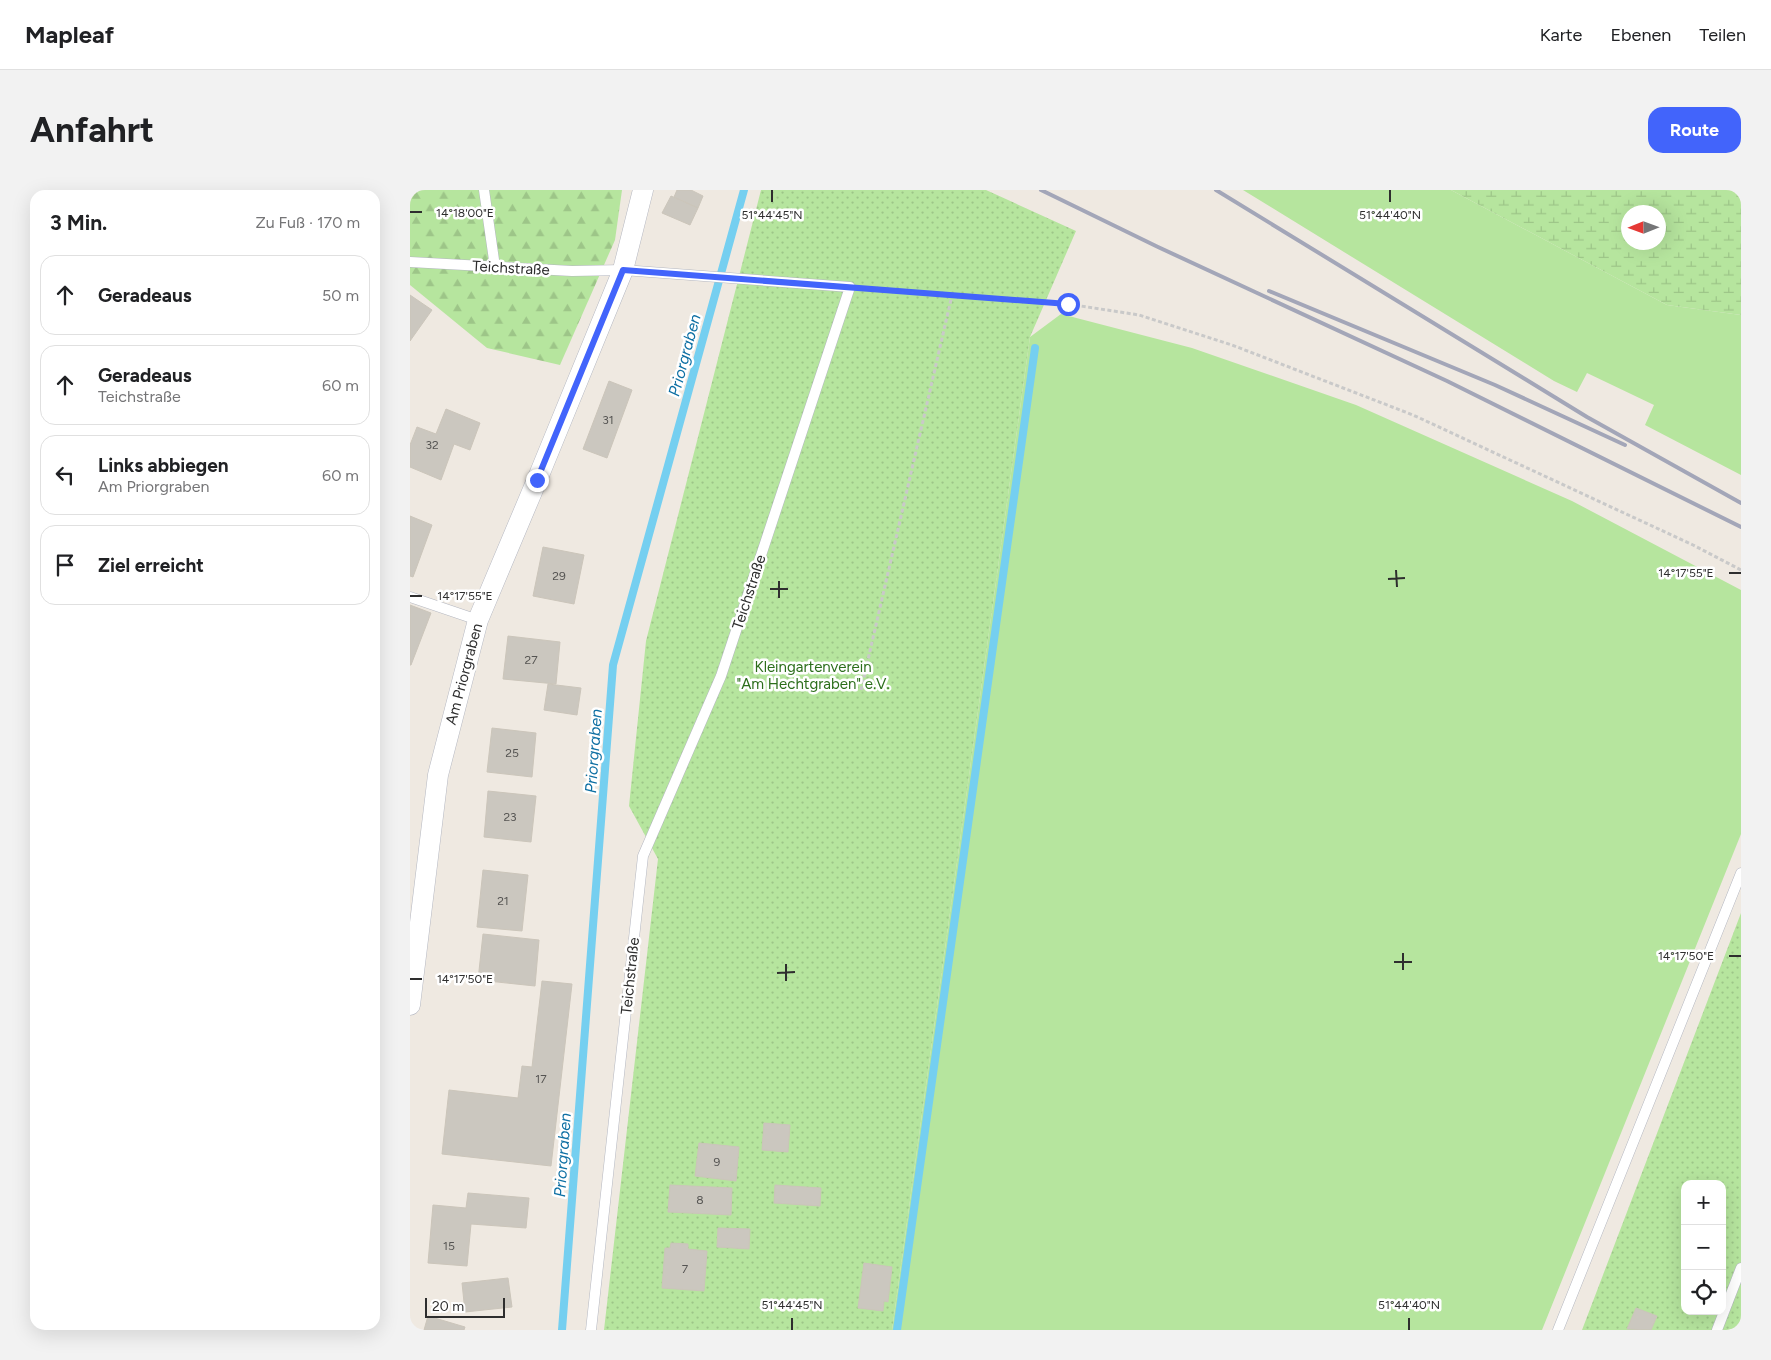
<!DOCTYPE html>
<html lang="de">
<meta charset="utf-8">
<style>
body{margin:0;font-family:Figtree,sans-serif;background:#f2f2f2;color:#202124}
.controls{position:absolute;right:15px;bottom:15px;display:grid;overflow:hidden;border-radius:10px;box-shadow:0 5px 20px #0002}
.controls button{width:45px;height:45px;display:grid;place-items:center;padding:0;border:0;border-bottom:1px solid #e0e0e0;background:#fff;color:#202124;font:25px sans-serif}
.compass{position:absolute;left:1211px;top:15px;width:45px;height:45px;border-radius:50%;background:#fff;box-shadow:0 5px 20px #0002;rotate:269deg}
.scale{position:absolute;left:15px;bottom:12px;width:80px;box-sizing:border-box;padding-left:5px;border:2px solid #2e2e2e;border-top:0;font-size:14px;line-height:18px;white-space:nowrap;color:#2e2e2e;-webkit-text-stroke:4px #fff;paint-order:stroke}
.stop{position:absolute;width:15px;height:15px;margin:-11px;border:4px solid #4264fb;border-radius:50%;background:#fff}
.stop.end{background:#4264fb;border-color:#fff;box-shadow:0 1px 5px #0008}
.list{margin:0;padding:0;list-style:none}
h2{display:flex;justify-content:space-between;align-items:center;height:65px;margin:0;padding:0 20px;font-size:21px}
h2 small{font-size:16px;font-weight:400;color:#757577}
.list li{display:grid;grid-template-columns:32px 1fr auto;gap:15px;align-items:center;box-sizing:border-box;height:80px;margin:0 10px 10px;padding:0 10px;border:1px solid #e0e0e0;border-radius:15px}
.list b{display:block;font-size:19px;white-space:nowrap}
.list p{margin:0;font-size:16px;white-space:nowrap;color:#757577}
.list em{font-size:16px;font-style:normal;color:#757577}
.icon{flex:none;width:28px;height:28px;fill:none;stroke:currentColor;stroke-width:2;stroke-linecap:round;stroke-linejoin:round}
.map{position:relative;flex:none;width:1331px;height:1140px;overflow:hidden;border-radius:15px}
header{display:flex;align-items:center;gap:30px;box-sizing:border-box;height:70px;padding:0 25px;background:#fff;border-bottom:1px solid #e0e0e0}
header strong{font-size:24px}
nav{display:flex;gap:28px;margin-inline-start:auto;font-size:18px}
.intro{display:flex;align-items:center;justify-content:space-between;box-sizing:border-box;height:120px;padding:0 30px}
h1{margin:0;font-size:35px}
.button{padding:12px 22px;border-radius:15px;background:#4264fb;color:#fff;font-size:18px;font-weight:700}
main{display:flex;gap:30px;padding:0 30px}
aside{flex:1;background:#fff;border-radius:15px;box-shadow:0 5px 20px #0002}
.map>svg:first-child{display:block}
.grass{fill:#b6e59e}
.forest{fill:url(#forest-firs)}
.wetland{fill:url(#wetland-marsh);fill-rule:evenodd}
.garden{fill:url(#garden-dots);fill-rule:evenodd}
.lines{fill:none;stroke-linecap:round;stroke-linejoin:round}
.stream{stroke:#75cff0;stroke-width:8}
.building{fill:#cbc7bf;stroke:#cbc5ba}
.lane-casing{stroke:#b4b7c1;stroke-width:11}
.street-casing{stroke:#b4b7c1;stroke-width:21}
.path{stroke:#c9c9c9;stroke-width:3;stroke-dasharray:4 2.5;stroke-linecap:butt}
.lane{stroke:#fff;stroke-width:10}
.street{stroke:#fff;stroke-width:20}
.rail{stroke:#a3a6b8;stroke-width:4}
.route{stroke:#4264fb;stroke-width:6}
.ticks{fill:none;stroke:#2e2e2e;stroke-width:2}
.labels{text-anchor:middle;stroke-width:5;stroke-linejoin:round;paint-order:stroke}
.number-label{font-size:12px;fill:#555452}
.street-label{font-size:15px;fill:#2e2e2e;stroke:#fff}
.park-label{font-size:15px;fill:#2c6e1b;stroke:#fff}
.water-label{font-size:16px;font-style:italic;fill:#0d6fa3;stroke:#fff}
.ticks-label{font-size:12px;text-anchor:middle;fill:#2e2e2e;stroke:#fff;stroke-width:5;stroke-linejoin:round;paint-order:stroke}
</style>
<header>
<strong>Mapleaf</strong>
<nav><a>Karte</a><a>Ebenen</a><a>Teilen</a></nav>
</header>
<div class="intro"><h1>Anfahrt</h1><a class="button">Route</a></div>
<main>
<aside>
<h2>3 Min.<small>Zu Fuß · 170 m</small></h2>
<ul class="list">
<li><svg class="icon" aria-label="ahead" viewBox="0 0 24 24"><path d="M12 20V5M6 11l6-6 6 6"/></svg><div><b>Geradeaus</b></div><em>50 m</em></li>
<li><svg class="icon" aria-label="ahead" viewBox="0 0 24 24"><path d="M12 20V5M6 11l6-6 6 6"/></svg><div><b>Geradeaus</b><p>Teichstraße</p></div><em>60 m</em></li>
<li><svg class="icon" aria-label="left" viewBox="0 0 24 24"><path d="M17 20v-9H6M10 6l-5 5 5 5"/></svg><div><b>Links abbiegen</b><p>Am Priorgraben</p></div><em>60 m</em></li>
<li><svg class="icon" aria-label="arrive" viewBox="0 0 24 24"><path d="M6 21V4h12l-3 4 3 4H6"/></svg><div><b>Ziel erreicht</b></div></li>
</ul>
</aside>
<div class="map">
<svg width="1331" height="1140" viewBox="0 0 1331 1140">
<defs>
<pattern id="forest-firs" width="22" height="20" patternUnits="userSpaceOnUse" patternTransform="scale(1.25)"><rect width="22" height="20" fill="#b6e59e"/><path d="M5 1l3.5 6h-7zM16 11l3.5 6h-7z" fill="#9dc588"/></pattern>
<pattern id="wetland-marsh" width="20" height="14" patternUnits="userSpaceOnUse" patternTransform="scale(1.25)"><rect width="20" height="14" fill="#b6e59e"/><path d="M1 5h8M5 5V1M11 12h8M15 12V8" fill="none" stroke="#9dc588"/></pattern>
<pattern id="garden-dots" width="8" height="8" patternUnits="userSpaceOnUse" patternTransform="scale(1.25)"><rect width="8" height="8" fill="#b6e59e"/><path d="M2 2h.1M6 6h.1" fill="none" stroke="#9dc588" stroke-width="1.8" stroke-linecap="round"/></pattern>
</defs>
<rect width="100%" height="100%" fill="#efe9e1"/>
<path class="grass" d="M833,0H1041L1257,115L1331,125V285L1235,235L1244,215L1177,183L1167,202L1144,191Z
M651,124L782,158L946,215L1162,311L1331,400V644L1132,1140H482L620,147Z"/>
<path class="forest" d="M0,0H212L205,50L150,175L77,158L0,95Z"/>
<path class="wetland" d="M1041,0H1331V125L1257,115ZM1218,22H1248V52H1218Z"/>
<path class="garden" d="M351,0H576L666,41L620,147L482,1140H194L248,669L219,616L236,451Z
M1331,723V1140H1172ZM1275,994H1312V1121H1275Z"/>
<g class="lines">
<path class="stream" d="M152,1140L203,475L334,0
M487,1140L625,158"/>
</g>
<path class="building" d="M267,0H281L293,6L288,18L264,7Z
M261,6L288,18L280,35L252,23Z
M0,105L22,120L0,151Z
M199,191L222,200L197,268L173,259Z
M36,219L70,233L60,260L44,254L31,290L0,277V255L7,237L26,244Z
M0,326L22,335L3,387L0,386Z
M133,357L174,365L164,414L123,406Z
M0,415L21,423L1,475H0Z
M98,446L150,452L146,494L93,489Z
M138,494L171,498L167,525L134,520Z
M82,538L126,543L122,587L77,582Z
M78,601L126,606L121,652L74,647Z
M73,680L118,685L112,741L67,737Z
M73,744L129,750L125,796L68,790Z
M132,791L162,794L141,976L32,964L39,900L108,908L112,876L122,877Z
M354,933L380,935L378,962L352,960Z
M289,953L329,957L326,991L285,986Z
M260,995L322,998L321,1025L258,1022Z
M365,995L411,998L410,1016L364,1013Z
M58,1003L119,1008L116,1038L61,1034L57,1076L18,1073L23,1015L56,1018Z
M308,1038L340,1039L339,1059L307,1057Z
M261,1053L278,1054V1059L297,1061L294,1101L252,1098L255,1058H260Z
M454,1073L482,1077L478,1112L474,1111L473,1121L448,1118Z
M98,1088L102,1117L55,1122L52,1093Z
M1226,1118L1247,1126L1241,1140L1217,1139Z
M18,1126L55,1137L54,1140H14Z"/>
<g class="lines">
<defs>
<path id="lane" d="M74,0L85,77
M0,72L162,81L213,80L440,97L311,486L233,666L181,1140
M0,407L68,430
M1148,1140L1331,683
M1307,1140L1331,1078"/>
<path id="street" d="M0,815L28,585L68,430L127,290L213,80L233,0"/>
</defs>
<use href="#lane" class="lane-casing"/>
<use href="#street" class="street-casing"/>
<path class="path" d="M458,98L658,114L729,125L822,155L1003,225L1283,355L1331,380
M451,500L542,105"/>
<use href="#lane" class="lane"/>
<use href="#street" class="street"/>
<path class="rail" d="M631,0L748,57L1037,191L1331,337
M806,0L1177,227L1331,313
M859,101L1085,195L1215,255"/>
</g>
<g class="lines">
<path class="route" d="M127,290L213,80L658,114"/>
</g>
<path class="ticks" d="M362,0V12M980,0V12M0,22H12M986,380L987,397M1319,383H1331M978,389L995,388M369,391V408M360,399H378M0,406H12M993,763V780M1319,766H1331M984,772H1002M376,774V791M367,783L385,782M0,789H12M382,1128V1140M999,1128V1140"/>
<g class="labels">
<g class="number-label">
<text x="198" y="234">31</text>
<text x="22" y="259">32</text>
<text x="149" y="390">29</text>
<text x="121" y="474">27</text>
<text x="102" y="567">25</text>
<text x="100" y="631">23</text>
<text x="93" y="715">21</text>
<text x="131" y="893">17</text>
<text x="307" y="976">9</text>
<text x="290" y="1014">8</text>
<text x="39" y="1060">15</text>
<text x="275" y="1083">7</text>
</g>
<g class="street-label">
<text transform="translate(101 78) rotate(3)" y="5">Teichstraße</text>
<text transform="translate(339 402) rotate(-72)" y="5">Teichstraße</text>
<text transform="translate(54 484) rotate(-75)" y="5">Am Priorgraben</text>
<text transform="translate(220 786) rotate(-84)" y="5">Teichstraße</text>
</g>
<g class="park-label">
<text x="403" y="482">Kleingartenverein<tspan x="403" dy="17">"Am Hechtgraben" e.V.</tspan></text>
</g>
<g class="water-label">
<text transform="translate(274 165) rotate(-75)" y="6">Priorgraben</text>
<text transform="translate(183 561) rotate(-86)" y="6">Priorgraben</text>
<text transform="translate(152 965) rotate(-86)" y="6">Priorgraben</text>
</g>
</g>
<g class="ticks-label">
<text x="55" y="27">14°18'00"E</text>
<text x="362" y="29">51°44'45"N</text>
<text x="980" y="29">51°44'40"N</text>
<text x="1276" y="387">14°17'55"E</text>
<text x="55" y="410">14°17'55"E</text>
<text x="1276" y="770">14°17'50"E</text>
<text x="55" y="793">14°17'50"E</text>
<text x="382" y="1119">51°44'45"N</text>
<text x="999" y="1119">51°44'40"N</text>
</g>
</svg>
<div class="controls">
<button>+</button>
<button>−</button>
<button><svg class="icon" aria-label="locate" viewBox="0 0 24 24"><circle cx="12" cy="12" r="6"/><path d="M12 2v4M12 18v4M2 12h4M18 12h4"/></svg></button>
</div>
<svg class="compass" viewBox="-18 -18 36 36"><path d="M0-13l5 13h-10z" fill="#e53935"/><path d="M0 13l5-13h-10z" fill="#757577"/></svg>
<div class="scale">20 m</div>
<div class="stop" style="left:658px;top:114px"></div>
<div class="stop end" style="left:127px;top:290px"></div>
</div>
</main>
